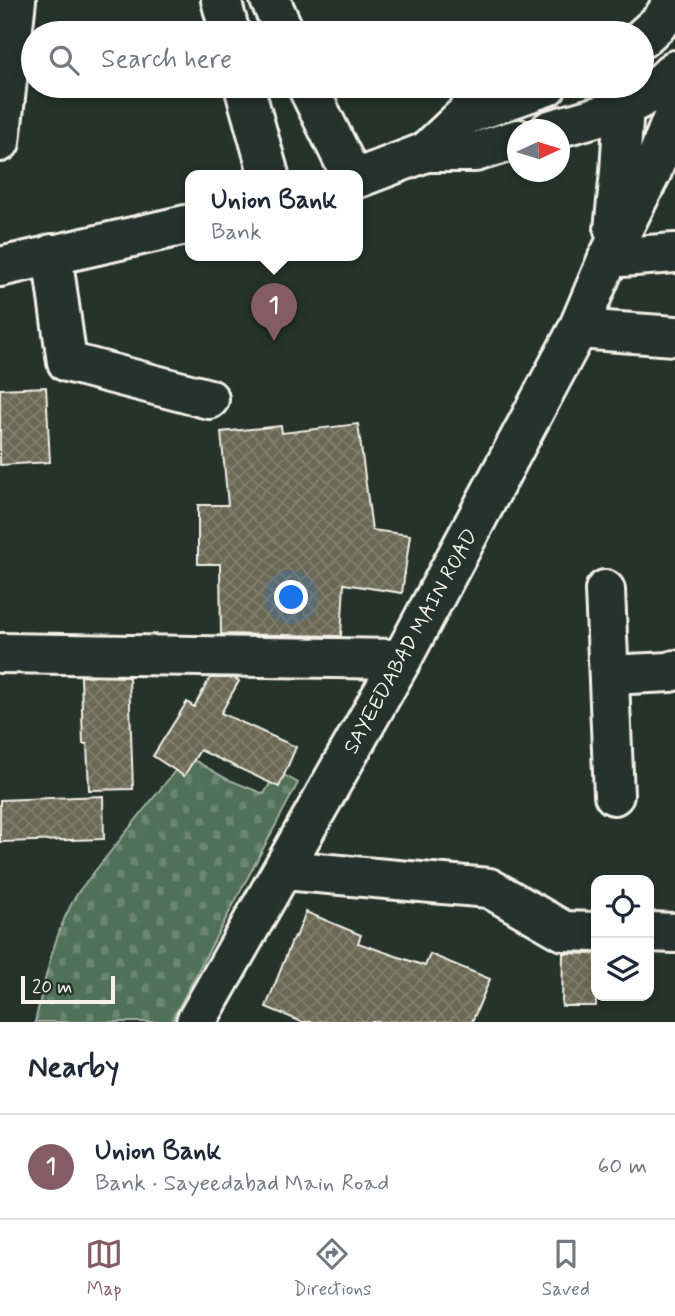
<!DOCTYPE html>
<meta charset="utf-8">
<style>
body{margin:0;font-family:Mynerve,sans-serif;background:#f2f2f3;color:#1f2937}
.controls{position:absolute;right:21px;bottom:21px;display:grid;overflow:hidden;border-radius:14px;box-shadow:0 4px 10px #0003}
.controls button{width:63px;height:63px;display:grid;place-items:center;padding:0;border:0;border-bottom:2px solid #e0e1e3;background:#fff;color:#1f2937;font:35px sans-serif}
.compass{position:absolute;left:507px;top:119px;width:63px;height:63px;border-radius:50%;background:#fff;box-shadow:0 4px 10px #0003;rotate:86deg}
.scale{position:absolute;left:21px;bottom:18px;width:94px;box-sizing:border-box;padding-left:7px;border:4px solid #f4f1e8;border-top:0;font-size:19px;line-height:24px;white-space:nowrap;color:#f4f1e8;-webkit-text-stroke:5px #26332d;paint-order:stroke}
.you{position:absolute;left:292px;top:598px;width:24px;height:24px;margin:-18px;border:5px solid #fff;border-radius:50%;background:#1a73e8;box-shadow:0 0 0 10px #1a73e833}
.badge{display:grid;place-items:center;width:46px;height:46px;border-radius:50%;background:#845c67;color:#fff;font-size:23px;font-weight:700}
.pin{position:absolute;translate:-50% -58px;filter:drop-shadow(0 2px 4px #0008)}
.pin::after{content:'';position:absolute;top:37px;width:24px;height:21px;background:inherit;clip-path:polygon(0 0,100% 0,50% 100%)}
.popup{position:absolute;left:185px;top:170px;width:178px;height:91px;box-sizing:border-box;display:grid;place-content:center;border-radius:14px;background:#fff;filter:drop-shadow(0 2px 5px #0005);font-size:23px;white-space:nowrap;color:#747a83}
.popup b{font-size:26px;color:#1f2937}
.popup::after{content:'';position:absolute;left:50%;top:100%;margin-left:-14px;border:14px solid transparent;border-top-color:#fff}
.list{margin:0;padding:0;list-style:none}
h2{display:flex;justify-content:space-between;align-items:center;height:91px;margin:0;padding:0 28px;font-size:30px}
h2 small{font-size:23px;font-weight:400;color:#747a83}
.list li{display:grid;grid-template-columns:46px 1fr auto;gap:21px;align-items:center;box-sizing:border-box;height:105px;padding:0 28px;border-top:2px solid #e0e1e3}
.list b{display:block;font-size:26px;white-space:nowrap}
.list p{margin:0;font-size:23px;white-space:nowrap;color:#747a83}
.list em{font-size:23px;font-style:normal;color:#747a83}
.icon{flex:none;width:38px;height:38px;fill:none;stroke:currentColor;stroke-width:2;stroke-linecap:round;stroke-linejoin:round}
.map{position:relative;flex:none;width:675px;height:1022px;overflow:hidden}
.search{position:absolute;background:#fff;box-shadow:0 4px 10px #0003;left:21px;right:21px;top:21px;height:77px;display:flex;align-items:center;gap:18px;box-sizing:border-box;padding:0 24px;border-radius:38px;color:#747a83;font-size:26px}
.sheet{height:196px;background:#fff}
nav{display:flex;justify-content:space-around;align-items:center;box-sizing:border-box;height:98px;border-top:2px solid #e0e1e3;background:#fff;font-size:19px;color:#747a83}
nav a{display:grid;justify-items:center;gap:4px}
nav .on{color:#845c67}
.map>svg:first-child{display:block}
.cemetery{fill:url(#cemetery-stones);stroke:#a2b0a0;stroke-width:2}
.building{fill:url(#building-cross-hatch);stroke:#f4f1e8;stroke-width:2}
.lines{fill:none;stroke-linecap:round;stroke-linejoin:round}
.minor-casing{stroke:#f4f1e8;stroke-width:44}
.major-casing{stroke:#f4f1e8;stroke-width:44}
.minor{stroke:#26332d;stroke-width:38}
.major{stroke:#26332d;stroke-width:38}
.labels{text-anchor:middle;stroke-width:5;stroke-linejoin:round;paint-order:stroke}
.street-label{font-size:21px;fill:#f4f1e8;stroke:#26332d}
</style>
<div class="map">
<svg width="675" height="1022" viewBox="0 0 675 1022">
<defs>
<pattern id="cemetery-stones" width="16" height="16" patternUnits="userSpaceOnUse" patternTransform="scale(1.75)"><rect width="16" height="16" fill="#517059"/><path d="M2 7V4a2 2 0 0 1 4 0v3zM10 15v-3a2 2 0 0 1 4 0v3z" fill="#6b8571"/></pattern>
<pattern id="building-cross-hatch" width="8" height="8" patternUnits="userSpaceOnUse" patternTransform="scale(1.75)"><rect width="8" height="8" fill="#6b6955"/><path d="M0 0l8 8M0 8l8-8" fill="none" stroke="#817f6d"/></pattern>
</defs>
<rect width="100%" height="100%" fill="#26332d"/>
<filter id="ink" filterUnits="userSpaceOnUse"><feTurbulence type="fractalNoise" baseFrequency=".0143" numOctaves="2"/><feDisplacementMap in="SourceGraphic" scale="14" xChannelSelector="R" yChannelSelector="G"/><feConvolveMatrix kernelMatrix="1 2 1 2 8 2 1 2 1" color-interpolation-filters="sRGB"/></filter>
<g filter="url(#ink)">
<path class="cemetery" d="M187,756L227,779L264,794L277,771L298,783L171,1022H35C46,977 54,930 79,891Z"/>
<path class="building" d="M46,387L50,462L0,465V389Z
M358,424L372,530L410,535L402,593L344,584L341,636L221,634L220,564H198V505H228L221,432L281,426L282,433Z
M81,676L129,677L133,789L89,790L87,744H83Z
M210,678H234L239,681L221,713L296,747L279,787L200,750L184,776L153,756L187,702L194,707Z
M103,796L104,839L0,842V800Z
M306,912L361,935L358,943L425,966L430,954L490,979L472,1022H302L266,1007L294,936L296,937Z
M563,953L596,954V1006H562Z"/>
<g class="lines">
<defs>
<path id="minor" d="M221,0L230,33
M270,0L285,33
M244,86L269,175
M307,86L351,175
M0,142L16,0
M52,254L67,362L209,399
M608,258L675,253
M578,329L675,336
M605,590L614,795
M0,653L402,659
M609,675L670,672L675,670
M284,870L489,888L564,931L596,932
M649,932L675,933"/>
<path id="major" d="M642,38L662,20L674,0
M550,130C580,121 613,114 640,99C654,91 664,81 675,70
M426,152L465,115L547,86
M358,178L426,152H475L518,139
M614,230L620,172L625,86
M0,267L190,224
M196,1022L402,659L578,329L608,258L652,171L675,112"/>
</defs>
<use href="#minor" class="minor-casing"/>
<use href="#major" class="major-casing"/>
<use href="#minor" class="minor"/>
<use href="#major" class="major"/>
</g>
</g>
<g class="labels">
<g class="street-label">
<text transform="translate(410 641) rotate(-61)" y="7">SAYEEDABAD MAIN ROAD</text>
</g>
</g>
</svg>
<div class="controls">
<button><svg class="icon" aria-label="locate" viewBox="0 0 24 24"><circle cx="12" cy="12" r="6"/><path d="M12 2v4M12 18v4M2 12h4M18 12h4"/></svg></button>
<button><svg class="icon" aria-label="layers" viewBox="0 0 24 24"><path d="M12 4l9 5-9 5-9-5zM3 14l9 5 9-5"/></svg></button>
</div>
<svg class="compass" viewBox="-18 -18 36 36"><path d="M0-13l5 13h-10z" fill="#e53935"/><path d="M0 13l5-13h-10z" fill="#747a83"/></svg>
<div class="scale">20 m</div>
<div class="you"></div>
<div class="pin badge" style="left:274px;top:341px">1</div>
<div class="popup"><b>Union Bank</b>Bank</div>
<div class="search"><svg class="icon" aria-label="search" viewBox="0 0 24 24"><circle cx="10" cy="10" r="6"/><path d="M15 15l6 6"/></svg>Search here</div>
</div>
<section class="sheet">
<h2>Nearby<small></small></h2>
<ul class="list">
<li><span class="badge">1</span><div><b>Union Bank</b><p>Bank · Sayeedabad Main Road</p></div><em>60 m</em></li>
</ul>
</section>
<nav>
<a class="on"><svg class="icon" aria-label="map" viewBox="0 0 24 24"><path d="M3 6l6-2 6 2 6-2v14l-6 2-6-2-6 2zM9 4v14M15 6v14"/></svg>Map</a>
<a><svg class="icon" aria-label="directions" viewBox="0 0 24 24"><path d="M12 3l9 9-9 9-9-9zM9 14v-3h6M13 9l2 2-2 2"/></svg>Directions</a>
<a><svg class="icon" aria-label="saved" viewBox="0 0 24 24"><path d="M7 4h10v16l-5-4-5 4z"/></svg>Saved</a>
</nav>
